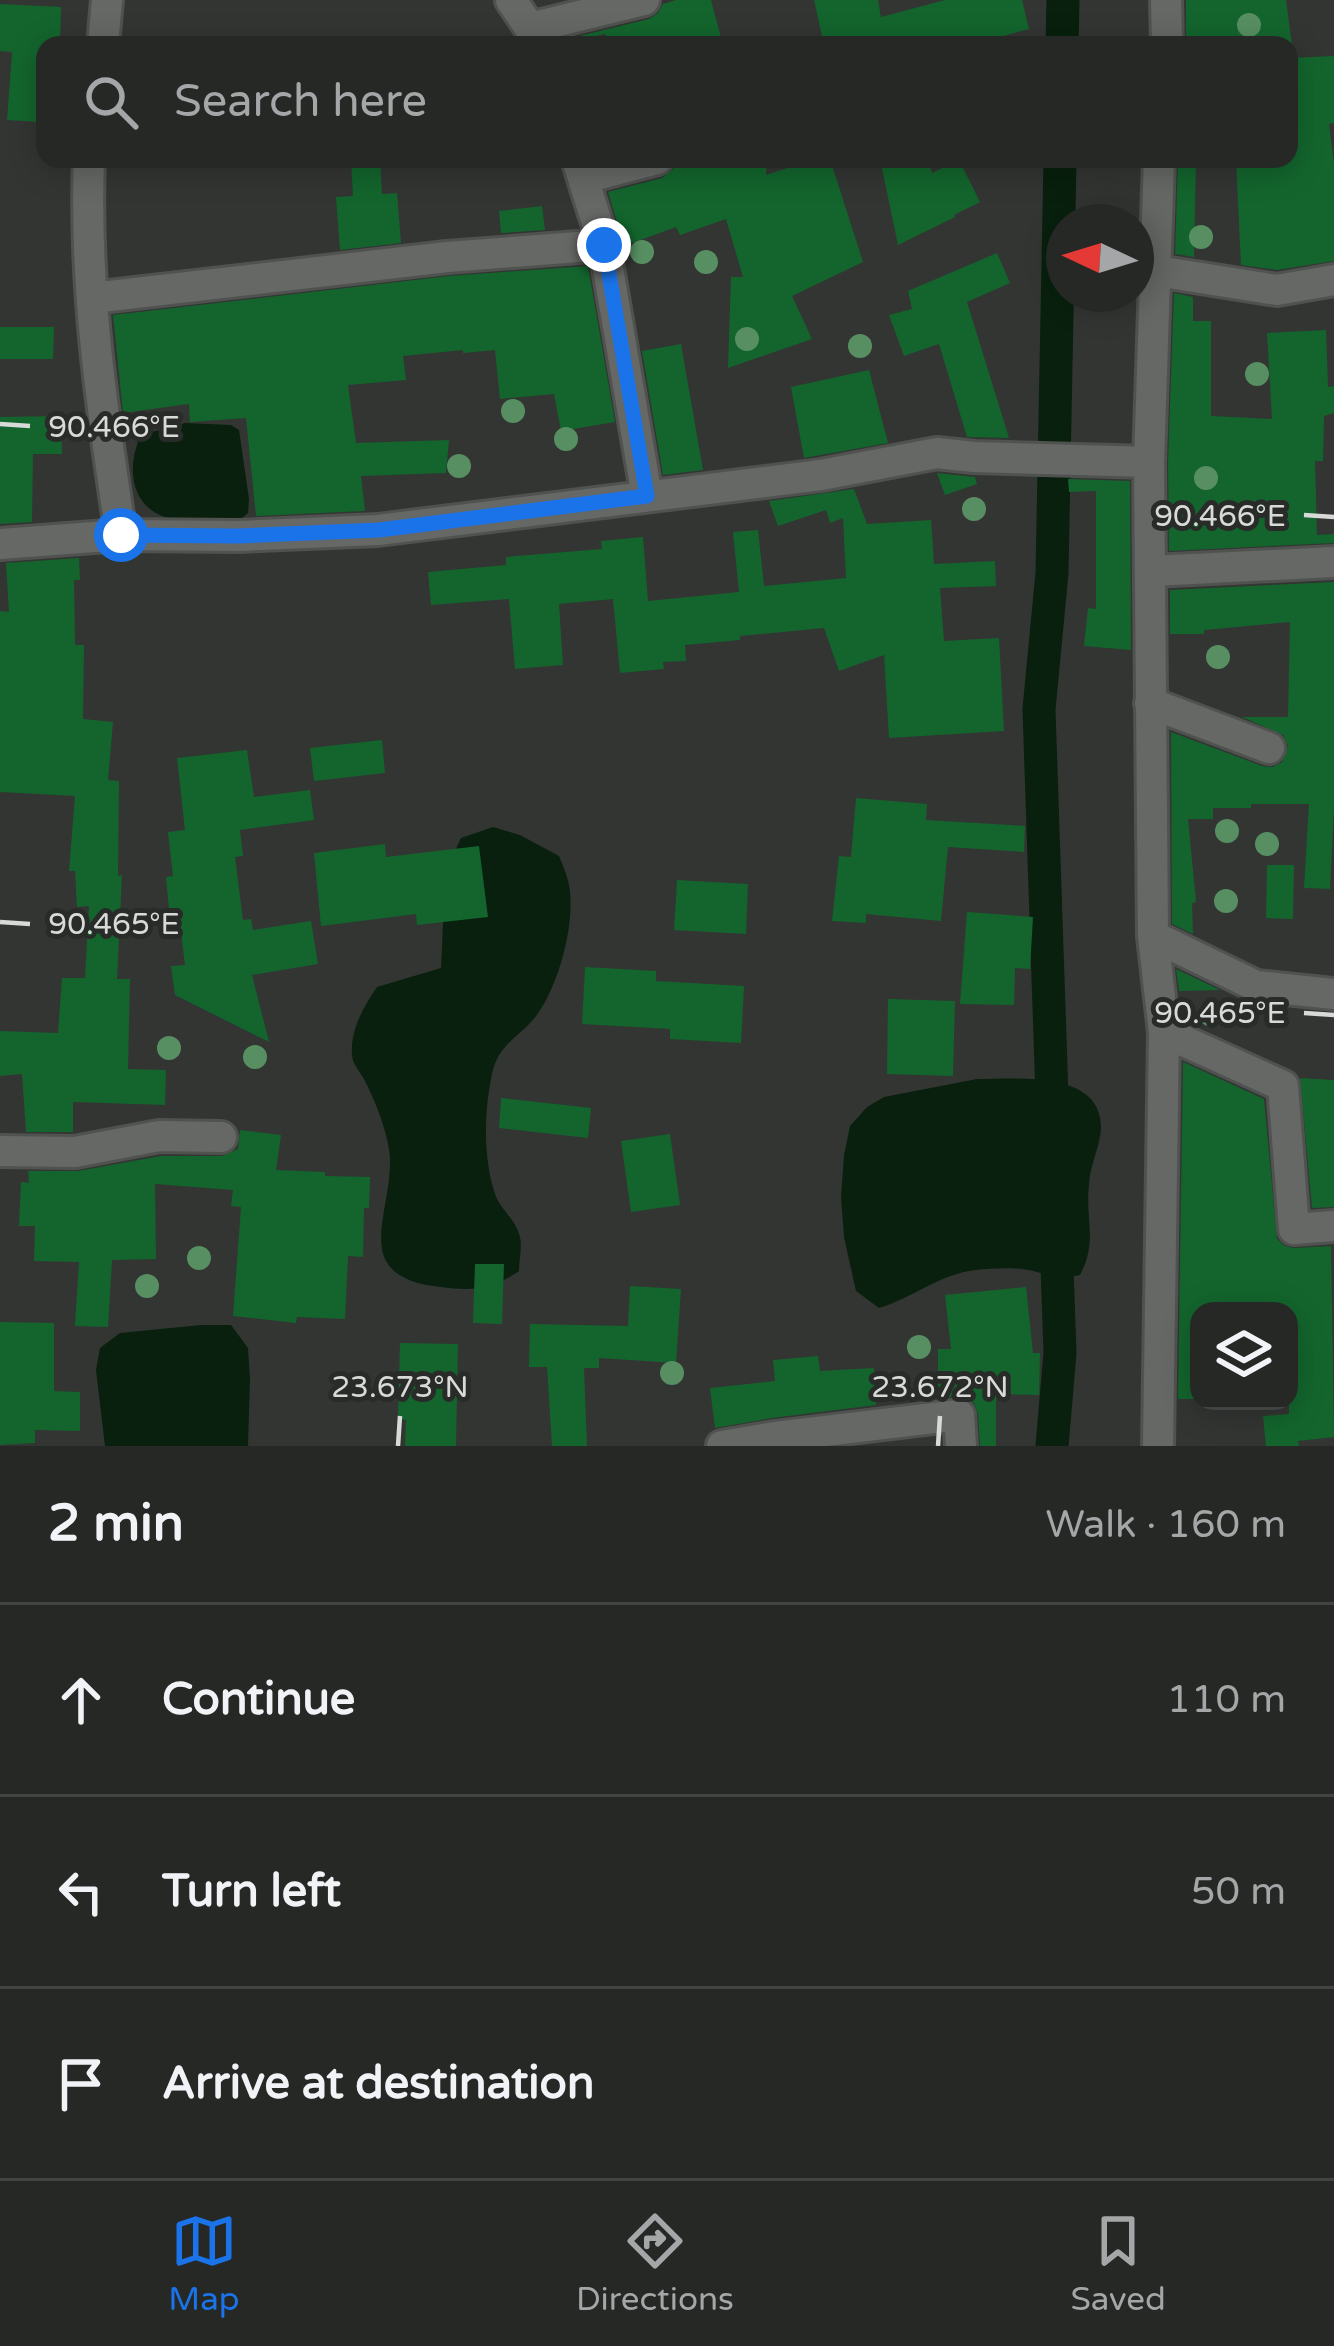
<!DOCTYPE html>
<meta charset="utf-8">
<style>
body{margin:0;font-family:"Varela Round",sans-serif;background:#2e302e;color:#f1f3f6}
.controls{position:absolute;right:36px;bottom:36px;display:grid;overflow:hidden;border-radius:24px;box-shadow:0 6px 30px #0003}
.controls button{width:108px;height:108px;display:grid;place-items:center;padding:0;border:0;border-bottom:3px solid #424443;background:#262826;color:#f1f3f6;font:60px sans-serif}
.compass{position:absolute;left:1046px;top:204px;width:108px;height:108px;border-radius:50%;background:#262826;box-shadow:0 6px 30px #0003;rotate:274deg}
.stop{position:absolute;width:36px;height:36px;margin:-27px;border:9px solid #1a73e8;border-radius:50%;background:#fff}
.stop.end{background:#1a73e8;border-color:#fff;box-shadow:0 3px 12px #0008}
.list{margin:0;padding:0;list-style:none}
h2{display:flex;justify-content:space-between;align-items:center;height:156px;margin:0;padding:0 48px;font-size:51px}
h2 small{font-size:39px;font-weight:400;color:#a4a6a7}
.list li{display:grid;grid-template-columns:78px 1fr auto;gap:36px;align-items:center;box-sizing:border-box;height:192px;padding:0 48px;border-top:3px solid #424443}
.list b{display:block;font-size:45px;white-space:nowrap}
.list em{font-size:39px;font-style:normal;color:#a4a6a7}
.icon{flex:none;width:66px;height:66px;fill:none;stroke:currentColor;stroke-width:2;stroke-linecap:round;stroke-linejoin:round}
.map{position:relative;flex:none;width:1334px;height:1446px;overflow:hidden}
.search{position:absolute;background:#262826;box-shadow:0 6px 30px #0003;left:36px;right:36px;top:36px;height:132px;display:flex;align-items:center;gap:30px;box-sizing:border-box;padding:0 42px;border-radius:24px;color:#a4a6a7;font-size:45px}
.sheet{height:732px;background:#262826}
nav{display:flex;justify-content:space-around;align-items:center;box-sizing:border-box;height:168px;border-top:3px solid #424443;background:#262826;font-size:33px;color:#a4a6a7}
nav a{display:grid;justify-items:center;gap:6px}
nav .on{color:#1a73e8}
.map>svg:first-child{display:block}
.water{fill:#08200d}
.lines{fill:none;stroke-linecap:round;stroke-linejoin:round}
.canal{stroke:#08200d;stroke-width:33}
.building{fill:#13652d}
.minor-casing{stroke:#505250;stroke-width:36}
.minor{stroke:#666866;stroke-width:30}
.tree{fill:#578f62}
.route{stroke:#1a73e8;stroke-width:15}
.ticks{fill:none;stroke:#d8dad8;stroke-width:4.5}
.ticks-label{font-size:30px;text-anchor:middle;fill:#d8dad8;stroke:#292b29;stroke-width:10;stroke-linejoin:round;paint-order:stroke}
</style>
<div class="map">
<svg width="1334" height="1446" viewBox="0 0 1334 1446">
<rect width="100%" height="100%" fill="#333533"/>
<path class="water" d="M185,423L231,425L239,430L249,499L248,513L242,518C231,520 223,519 212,519C199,519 186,521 173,519C131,511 125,469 141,435Z
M493,827L520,835L559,856C564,868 569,880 570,892C574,928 558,987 536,1016C521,1036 498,1044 492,1074C484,1111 483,1159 495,1194C500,1209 515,1219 519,1234C523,1244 519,1260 519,1271C492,1290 473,1291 440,1287C342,1276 398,1207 389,1149C385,1125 375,1101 364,1079C360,1072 352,1063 352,1055C350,1030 364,1006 377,987L441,968C444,925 441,878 461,838Z
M977,1079C1017,1079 1102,1070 1101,1128C1100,1147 1090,1165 1089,1184C1085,1220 1098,1241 1080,1275C1058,1280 1054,1276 1033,1271C1016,1267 993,1268 976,1270C939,1274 913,1298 879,1308L856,1291L844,1237L841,1197L844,1155L850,1126L867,1107L884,1097Z
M201,1325H231L248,1348L250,1379L248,1446H105L96,1370L100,1348L120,1333Z"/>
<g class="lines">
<path class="canal" d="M1062,45L1063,0
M1053,1127L1039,709L1052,573L1060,159
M1052,1446L1060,1353L1056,1238"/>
</g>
<path class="building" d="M676,0H711L723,45H609L605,34L555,45V42L649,19L658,13L663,4Z
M814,0H878L881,17L945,0H1022L1029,29L970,45H824Z
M1186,0H1286L1292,45H1186Z
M0,4L61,7L60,45H45L44,96H41L39,122L7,120L12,52L0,51Z
M1334,56V123L1329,124L1334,164V261L1277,270L1241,265L1236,159H1289V58Z
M351,159H380L382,194L397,193L401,243L340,250L336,197L353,196Z
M706,159H767L766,175L815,159H830L863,262L792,296L812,339L728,368L731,277H743L726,219L680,235L676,227L624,246L608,192L662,178L674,168Z
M880,159H928L932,173L959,160L980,202L954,215L955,217L898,245Z
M1178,159H1196L1194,257L1175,254Z
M542,206L545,230L501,233L499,211Z
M997,253L1010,283L967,302L1009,438L967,437L939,344L904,356L889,315L912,309L908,291Z
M588,266L615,422L561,431L554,394L500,399L495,350L463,353V350L403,356L406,380L348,385L356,443L449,440L446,473L361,476L365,511L256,516L246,418L190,422L189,404L123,413L113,315L449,276Z
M1174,293L1193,297V321H1211V416L1272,419L1267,333L1326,330L1328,387L1334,386V413L1324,416L1323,461H1315L1317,535L1334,534V543L1169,551L1168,462Z
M0,327H54L53,359H0Z
M681,344L703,470L663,475L642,351Z
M869,370L888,443L804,458L791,387Z
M61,416L62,454H33L32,522L0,524V417Z
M937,473L975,477L977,484L945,495Z
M1068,479L1130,481L1131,650L1084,646L1088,608L1096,609V491L1069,492Z
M854,489L867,524L931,520L934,564L995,561L996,586L940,588L944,641L999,638L1004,731L889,738L884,655L839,671L824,628L740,636V640L685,645L686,661L663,662L664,669L620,673L613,599L559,604L563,665L515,669L509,599L431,605L428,572L506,565V557L602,549L601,541L643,537L648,601L739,592L733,532L758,530L764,586L846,578L843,518L830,523L826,510L778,526L769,501Z
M79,558L80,580H74L75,645H84L83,719L113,722L108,780L119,781L118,876L122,875L117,979H130L128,1069L166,1070L165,1105L73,1102V1132H26L22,1074L0,1076V1031L58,1033L62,978H85L89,906L77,907L75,871H69L75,796L0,792V611L9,612L6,563Z
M1334,582V807L1330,889L1304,888L1309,804H1251V808H1213V819H1188L1196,902L1192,903L1193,934L1172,924L1171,732L1262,766L1273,767L1282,762L1288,746L1283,735L1242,717H1288L1290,622L1204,630V634H1170V590Z
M382,740L385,773L314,781L310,748Z
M247,750L254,797L310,790L314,820L240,830L243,856L235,857L243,920L251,919L253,930L311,921L318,964L252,975L269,1042L175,995L171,966L185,965L178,908L169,909L166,877L173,876L168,832L185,830L177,758Z
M856,798L927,804L926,820L1025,826L1024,852L948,847L941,921L866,914V923L832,921L839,856L851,857Z
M385,844L386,857L479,846L488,917L417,925L416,914L321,926L314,853Z
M1267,865H1294L1293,919L1266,918Z
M677,880L748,884L746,934L674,930Z
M967,912L1033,917L1030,969L1015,968L1014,1005L960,1004Z
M585,967L656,971V981L744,986L741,1043L670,1039V1029L582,1024Z
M1176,969L1220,990L1179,991Z
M888,999L955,1001L953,1076L887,1074Z
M1183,1062L1264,1099L1277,1239L1285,1246L1294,1248L1331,1246L1334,1437L1298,1441L1299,1446H1266L1263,1416L1289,1414V1311L1199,1310V1399H1178Z
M1300,1078L1334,1080V1207L1312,1208Z
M501,1098L591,1108L588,1138L499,1128Z
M240,1130L281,1135L276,1170L325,1172V1176L370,1177L369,1208H364L363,1257L348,1256L345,1319L297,1317L296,1323L233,1316L241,1207L231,1206L233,1190L155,1184L156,1259L112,1260L108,1327L75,1326L79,1262L34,1261L35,1226H19L21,1182L29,1183L28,1171H78L161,1156H222L238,1149Z
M670,1134L680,1205L631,1212L621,1141Z
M475,1264H504L502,1324L473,1323Z
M630,1286L681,1289L676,1363L599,1358V1368H584L587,1446H552L547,1367H529L530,1324L628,1326Z
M1026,1287L1033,1353H1040L1039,1395L996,1394V1446H980L978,1414L974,1403L966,1397L958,1396L938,1398V1349H951L945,1295Z
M0,1322L54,1323V1391L80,1392V1431L35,1430V1443L0,1445Z
M400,1343L458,1344L456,1446H405L406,1420L398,1419Z
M818,1356L820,1371L874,1368L876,1405L772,1418L715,1428L710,1388L775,1381L773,1360Z"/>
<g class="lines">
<defs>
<path id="minor" d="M511,0L530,28L536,45
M1166,0L1167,45
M530,28L644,0
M103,45L107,0
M89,159C84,286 102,410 121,535
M577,159L604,245L647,496
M584,178L657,159
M1157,271L1277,290L1334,280
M92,298L447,257L604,245
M0,544L121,535L239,536L378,530L821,475L937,453L974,457L1149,462
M1152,571L1334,562
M1150,703L1269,748
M1153,936L1256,986L1334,994
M1164,1032L1283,1086L1294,1229L1334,1226
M0,1151L75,1152L159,1136L221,1137
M722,1446L775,1437L959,1415L961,1446
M1158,1446L1164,1032L1153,936L1149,462L1159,159"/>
</defs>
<use href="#minor" class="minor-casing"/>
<use href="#minor" class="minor"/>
</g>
<g class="tree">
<circle cx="1249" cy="25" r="12"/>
<circle cx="1201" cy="237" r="12"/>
<circle cx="642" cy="252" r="12"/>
<circle cx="706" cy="262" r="12"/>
<circle cx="747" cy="339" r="12"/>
<circle cx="860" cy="346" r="12"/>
<circle cx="1257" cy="374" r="12"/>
<circle cx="513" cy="411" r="12"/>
<circle cx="566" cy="439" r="12"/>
<circle cx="459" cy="466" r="12"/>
<circle cx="1206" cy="478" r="12"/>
<circle cx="974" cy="509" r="12"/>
<circle cx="1218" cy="657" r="12"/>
<circle cx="1227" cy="831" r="12"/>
<circle cx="1267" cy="844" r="12"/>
<circle cx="1226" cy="901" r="12"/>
<circle cx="1210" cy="1014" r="12"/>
<circle cx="169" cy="1048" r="12"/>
<circle cx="255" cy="1057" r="12"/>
<circle cx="199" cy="1258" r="12"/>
<circle cx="147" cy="1286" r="12"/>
<circle cx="919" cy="1347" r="12"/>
<circle cx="672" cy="1373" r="12"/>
</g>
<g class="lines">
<path class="route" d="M121,535L238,536L379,530L647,496L604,245"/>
</g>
<path class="ticks" d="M0,424L30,426M1304,515L1334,517M0,922L30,924M1304,1013L1334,1015M398,1446L400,1416M938,1446L940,1416"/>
<g class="ticks-label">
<text x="114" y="437">90.466°E</text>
<text x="1220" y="526">90.466°E</text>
<text x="114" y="934">90.465°E</text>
<text x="1220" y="1023">90.465°E</text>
<text x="400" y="1397">23.673°N</text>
<text x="940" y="1397">23.672°N</text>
</g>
</svg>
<div class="controls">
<button><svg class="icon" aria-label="layers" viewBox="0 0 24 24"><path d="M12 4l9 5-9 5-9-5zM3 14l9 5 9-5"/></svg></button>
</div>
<svg class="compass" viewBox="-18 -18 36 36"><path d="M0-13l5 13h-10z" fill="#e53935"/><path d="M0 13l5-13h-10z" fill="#a4a6a7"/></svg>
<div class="stop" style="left:121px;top:535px"></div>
<div class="stop end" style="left:604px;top:245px"></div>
<div class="search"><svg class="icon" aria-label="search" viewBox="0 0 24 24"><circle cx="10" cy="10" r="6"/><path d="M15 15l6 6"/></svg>Search here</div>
</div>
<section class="sheet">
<h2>2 min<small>Walk · 160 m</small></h2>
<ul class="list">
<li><svg class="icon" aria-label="ahead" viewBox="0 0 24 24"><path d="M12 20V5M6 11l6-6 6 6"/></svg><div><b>Continue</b></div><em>110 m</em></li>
<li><svg class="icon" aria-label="left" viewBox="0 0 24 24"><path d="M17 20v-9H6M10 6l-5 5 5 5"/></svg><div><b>Turn left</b></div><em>50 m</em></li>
<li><svg class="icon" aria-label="arrive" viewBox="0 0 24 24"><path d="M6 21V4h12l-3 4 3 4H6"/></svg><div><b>Arrive at destination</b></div></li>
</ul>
</section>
<nav>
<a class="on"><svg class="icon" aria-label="map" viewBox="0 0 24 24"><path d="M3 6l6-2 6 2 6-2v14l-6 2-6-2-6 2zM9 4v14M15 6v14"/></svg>Map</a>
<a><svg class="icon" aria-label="directions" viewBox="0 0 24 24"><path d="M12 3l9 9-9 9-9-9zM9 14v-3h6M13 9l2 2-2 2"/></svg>Directions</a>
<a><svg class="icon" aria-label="saved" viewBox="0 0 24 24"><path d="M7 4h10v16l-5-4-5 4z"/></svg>Saved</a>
</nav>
